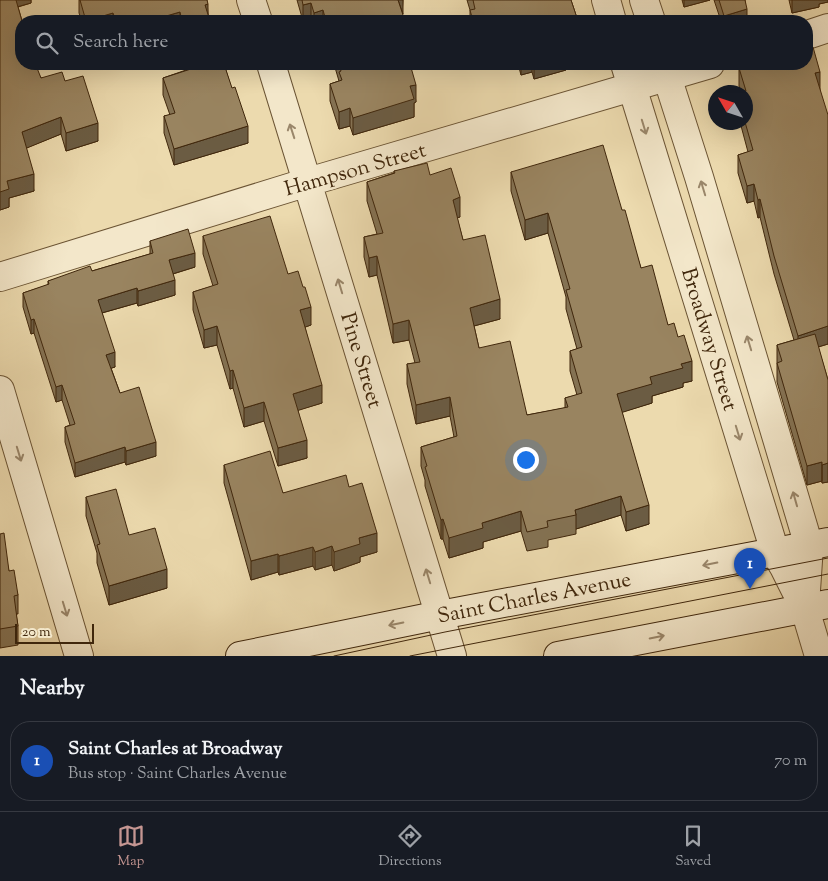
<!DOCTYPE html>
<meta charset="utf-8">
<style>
body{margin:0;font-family:"Sorts Mill Goudy",serif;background:#20242c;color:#f1f3f6}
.compass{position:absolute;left:708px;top:85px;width:45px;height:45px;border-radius:50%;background:#171b24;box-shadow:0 5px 20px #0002;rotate:309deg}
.scale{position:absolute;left:15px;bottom:12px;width:79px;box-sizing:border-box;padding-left:5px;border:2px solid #40270c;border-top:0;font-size:14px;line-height:18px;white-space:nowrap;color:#40270c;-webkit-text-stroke:4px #f3e7ca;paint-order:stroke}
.you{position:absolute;left:525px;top:459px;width:18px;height:18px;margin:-12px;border:4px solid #fff;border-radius:50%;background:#1a73e8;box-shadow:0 0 0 8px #1a73e833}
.badge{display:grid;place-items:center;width:32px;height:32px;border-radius:50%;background:#c59692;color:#fff;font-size:16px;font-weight:700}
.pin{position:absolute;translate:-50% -41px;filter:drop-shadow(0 1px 2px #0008)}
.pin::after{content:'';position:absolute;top:26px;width:18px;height:15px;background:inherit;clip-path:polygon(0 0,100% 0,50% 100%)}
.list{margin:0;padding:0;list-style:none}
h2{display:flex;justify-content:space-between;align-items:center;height:65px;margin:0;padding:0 20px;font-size:21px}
h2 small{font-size:16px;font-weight:400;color:#9ea1a6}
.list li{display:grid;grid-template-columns:32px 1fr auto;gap:15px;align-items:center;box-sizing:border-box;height:80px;margin:0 10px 10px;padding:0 10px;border:1px solid #363941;border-radius:20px}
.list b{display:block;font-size:19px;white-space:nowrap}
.list p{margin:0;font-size:16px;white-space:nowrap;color:#9ea1a6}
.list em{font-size:16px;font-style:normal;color:#9ea1a6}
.icon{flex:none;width:28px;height:28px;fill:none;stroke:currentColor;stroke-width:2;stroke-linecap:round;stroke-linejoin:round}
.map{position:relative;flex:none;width:828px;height:656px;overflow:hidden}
.search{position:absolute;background:#171b24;box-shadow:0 5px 20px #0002;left:15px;right:15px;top:15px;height:55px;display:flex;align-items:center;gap:12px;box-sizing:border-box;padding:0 18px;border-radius:20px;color:#9ea1a6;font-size:19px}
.sheet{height:155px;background:#171b24}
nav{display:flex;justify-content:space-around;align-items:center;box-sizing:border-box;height:70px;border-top:1px solid #363941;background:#171b24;font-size:14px;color:#9ea1a6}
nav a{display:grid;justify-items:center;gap:2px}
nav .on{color:#c59692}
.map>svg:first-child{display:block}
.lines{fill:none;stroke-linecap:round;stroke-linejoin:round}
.minor-casing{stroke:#6b5434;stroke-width:30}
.tertiary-casing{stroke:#6b5434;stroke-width:30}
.secondary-casing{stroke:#40270c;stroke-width:30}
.minor{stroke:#f3e7ca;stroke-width:28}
.tertiary{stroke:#f3e7ca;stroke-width:28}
.secondary{stroke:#f3e7ca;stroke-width:28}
.tram{stroke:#40270c;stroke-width:1}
.wall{fill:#847253;stroke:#40270c}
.shaded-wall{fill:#6b5c43;stroke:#40270c}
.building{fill:#998460;stroke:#40270c}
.oneway{stroke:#9a876b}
.labels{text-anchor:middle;stroke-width:5;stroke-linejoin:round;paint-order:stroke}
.street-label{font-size:21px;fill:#40270c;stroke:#f3e7ca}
</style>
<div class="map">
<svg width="828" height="656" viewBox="0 0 828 656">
<rect width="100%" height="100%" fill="#ecdaae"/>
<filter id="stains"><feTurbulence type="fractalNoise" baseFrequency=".004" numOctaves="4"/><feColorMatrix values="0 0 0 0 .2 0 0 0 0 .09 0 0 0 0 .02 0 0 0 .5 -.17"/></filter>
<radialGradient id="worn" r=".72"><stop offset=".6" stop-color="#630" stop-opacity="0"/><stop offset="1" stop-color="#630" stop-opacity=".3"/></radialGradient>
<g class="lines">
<defs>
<path id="minor" d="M251,0L258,21
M807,35L828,28
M271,64L452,656
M0,277L308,182L710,64
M0,390L79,656"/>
<path id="tertiary" d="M606,0L612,21
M644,0L651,21
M625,64L775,552L784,567L805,609L819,656
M663,64L699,177L809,546L805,605"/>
<path id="secondary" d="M240,656L440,615L828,542
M558,656L828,604"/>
</defs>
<use href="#minor" class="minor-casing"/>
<use href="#tertiary" class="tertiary-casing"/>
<use href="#secondary" class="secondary-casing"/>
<use href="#minor" class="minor"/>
<use href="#tertiary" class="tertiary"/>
<use href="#secondary" class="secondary"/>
<path class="tram" d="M334,656L445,632L828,558
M410,656L828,574"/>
</g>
<path class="wall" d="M0,0H31V3L18,7L36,69L41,78L65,81L98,141L66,151L61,134L26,148L34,191L9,198V207L0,210Z
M79,0H207L208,15L210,21H82L79,13Z
M297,0H403L402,14L405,21H312L311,20L303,21Z
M467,0H571L578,21H470V10Z
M682,0H710L684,7Z
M714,0H745L747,21H721Z
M789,0H828V2L819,4V7L792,13Z
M191,64H224L248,143L174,165L164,133V116L170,115L163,95V78L192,68Z
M334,64H410L416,102L414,103V117L353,135L350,126L339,129L330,101V84L339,81Z
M518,64H566V70L534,79L532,72L521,75Z
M739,68L820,90L828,344L818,347L828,380V482L822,483V481L807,485L777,382V345L794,340L774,274L760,217L758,218L754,201L747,203L738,173V155L748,152L740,122H746V92H741L739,86Z
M394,171L430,175L460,217L457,218L463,240L500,319L474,326L479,348L527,415L565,408V398L577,395L570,371V351L577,349L566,309V297L548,233L525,240L511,191V172L622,210L641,268L668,325L678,337L692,381L683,383V387L652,396V403L622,412L649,524L626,531L621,515L576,529V534L548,540V547L527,551L521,531L483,542V548L449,558L443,539H441L425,486V480L421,466V447L454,437L450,416L416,424L407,384V364L415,363L409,340L393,343L377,275L369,277L364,257V237L377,234L367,201V182L394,173Z
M203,236L288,274L311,325L305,327L322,403L298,410L307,458L278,466L264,421L244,427L233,388L230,389L217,345L204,348L193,310V292L213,286L203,254Z
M150,241L195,267L173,274L175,295L138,306L137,303L102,313L115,367L111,368L120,393L156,456L126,465L125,462L75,477L65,442V427L70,425L62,400L56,402L34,333L31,334L23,307V293L48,285V281L92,271L150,254Z
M224,465L283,493L349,487L377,552L360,557V562L334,571L332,565L315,570L313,566L279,575L278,572L251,580L224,483Z
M86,497L129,535L167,588L109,605L97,563V553L86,516Z
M0,534L9,571L18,595V614H16L18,626V645L0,648Z"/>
<path class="shaded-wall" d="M13,0H31V3L13,8Z
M398,0H403V14Z
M684,0H710L684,7Z
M792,0H828V2L819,4V7L792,13Z
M311,3V20L303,21V5Z
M208,4V20L205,5Z
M747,9V21H724V16Z
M323,10V21H314V13Z
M180,12V21H149Z
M113,13V21H86Z
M481,64H489L481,66Z
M521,64H532V72L521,75Z
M534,64H566V70L534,79Z
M820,72V90L815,91V73Z
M416,85V102L414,103V117L353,135V118L410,86Z
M350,108V126L339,129V112Z
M61,117V134L22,150V132Z
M98,123V141L66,151V133Z
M248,126V143L174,165V149Z
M34,174V191L9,198V207L0,210V192L7,181Z
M754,184V201L747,203V186Z
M460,197V217L453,219V200Z
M760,199V217L758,218V200Z
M548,213V233L525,240V220Z
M195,253V267L169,275V260Z
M377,256V275L369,277V258Z
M175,280V295L138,306V291Z
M137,288V303L98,314V300Z
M500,299V319L470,327V308Z
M311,307V325L300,329V310Z
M34,319V333L31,334V320Z
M409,320V340L393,343V324Z
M217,326V345L204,348V330Z
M828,326V344L798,353V336Z
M115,352V367L106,370V355Z
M692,361V381L683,383V387L652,396V403L617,414V394L650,377L681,364Z
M233,370V388L230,389V371Z
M62,385V400L56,402V387Z
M322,385V403L293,412V394Z
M450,397V416L416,424V405Z
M264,402V421L244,427V408Z
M307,440V458L278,466V448Z
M156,442V456L126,465V451Z
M125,447V462L75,477V463Z
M822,462V481L807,485V466Z
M828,463V482L822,483V465Z
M621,496V515L576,529V515L575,510Z
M649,505V524L626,531V512Z
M521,511V531L483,542V548L449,558V538L482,523Z
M443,519V539H441V520Z
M377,533V552L360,557V562L334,571V552L359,538Z
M332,546V565L315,570V552Z
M313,547V566L279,575V556Z
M278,554V572L251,580V561Z
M167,569V588L109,605V586Z"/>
<path class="building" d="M0,0H16L22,21H21V64H35L36,69L37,68L41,78L62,72L65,81L83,76L98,123L66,133L61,117L22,132L34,174L7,181L9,189L0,192Z
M80,0H207L208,4L205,5L210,21H182L180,12L149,21H116L113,13L86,21Z
M302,0H398L405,21H326L323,10L314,13L311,3L303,5Z
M473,0H571L578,21H473L470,10L475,9Z
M719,0H745L747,9L724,16Z
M813,47L820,72L815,73L828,115V326L798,336L774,256L760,199L758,200L754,184L747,186L738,155L753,150L745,122L746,92H743L746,91L739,68L753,64H807V48Z
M196,64H224L232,88L235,87L248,126L174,149L164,116L175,113L163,78L197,67Z
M339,64H410L416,85L410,86L414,99L353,118L350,108L339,112L330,84L342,80L339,72L341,71Z
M603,145L622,210H625L641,268L652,265L668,325L674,323L678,337L684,335L692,361L681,364L683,368L650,377L652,384L617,394L649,505L626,512L621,496L575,510L576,515L547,521L548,527L527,532L521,511L482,523L483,528L449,538L443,519L441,520L425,467L427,466L421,447L457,436L450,397L416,405L407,364L420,362L409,320L393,324L377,256L369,258L364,237L383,233L367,182L395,173L394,171L427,163L430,175L451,168L460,197L453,200L463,240L485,235L500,299L470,308L479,348L510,341L527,415L568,407L565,398L582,393L570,351L582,347L566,290L570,289L548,213L525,220L511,172Z
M270,216L288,274L298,271L303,287H305L311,307L300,310L322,385L293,394L307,440L278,448L264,402L244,408L233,370L230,371L217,326L204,330L193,292L218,284L203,236Z
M188,229L195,253L169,260L175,280L138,291L137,288L98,300L115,352L106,355L120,393L139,387L156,442L126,451L125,447L75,463L65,427L75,424L62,385L56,387L34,319L31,320L23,293L49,284L48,281L90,266L92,271L153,253L150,241Z
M815,334L828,380V463L822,465V462L807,466L777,363L782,361L777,345Z
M270,451L283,493L346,475L349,487L362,483L377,533L359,538L360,544L334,552L332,546L315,552L313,547L279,556L278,554L251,561L224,465Z
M116,489L129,535L155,528L167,569L109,586L97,545L100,544L86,497Z
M4,533L9,571L14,570L18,595L14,596L18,626L0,629V534Z"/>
<defs><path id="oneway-shaft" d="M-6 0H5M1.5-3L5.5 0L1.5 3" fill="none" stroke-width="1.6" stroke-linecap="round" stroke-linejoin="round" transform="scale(1.25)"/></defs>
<g class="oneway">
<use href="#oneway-shaft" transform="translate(644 127) rotate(73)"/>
<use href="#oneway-shaft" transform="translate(292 131) rotate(-108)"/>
<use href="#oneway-shaft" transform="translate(703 188) rotate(-107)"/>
<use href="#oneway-shaft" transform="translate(340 286) rotate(-107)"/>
<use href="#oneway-shaft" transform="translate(749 343) rotate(-107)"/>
<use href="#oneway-shaft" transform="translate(738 433) rotate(73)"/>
<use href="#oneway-shaft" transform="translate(19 454) rotate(73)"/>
<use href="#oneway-shaft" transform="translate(795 499) rotate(-106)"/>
<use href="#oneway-shaft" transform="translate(710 564) rotate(169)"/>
<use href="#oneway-shaft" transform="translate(428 576) rotate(-107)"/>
<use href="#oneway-shaft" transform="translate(65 609) rotate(73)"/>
<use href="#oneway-shaft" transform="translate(396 624) rotate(168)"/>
<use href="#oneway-shaft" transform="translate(657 637) rotate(-11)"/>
</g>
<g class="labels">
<g class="street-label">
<text transform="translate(355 169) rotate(-16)" y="7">Hampson Street</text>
<text transform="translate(710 339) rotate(73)" y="7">Broadway Street</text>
<text transform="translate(362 360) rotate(73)" y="7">Pine Street</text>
<text transform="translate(534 597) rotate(-11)" y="7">Saint Charles Avenue</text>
</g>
</g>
<rect width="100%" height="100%" filter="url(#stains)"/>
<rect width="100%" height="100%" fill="url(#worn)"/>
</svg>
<svg class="compass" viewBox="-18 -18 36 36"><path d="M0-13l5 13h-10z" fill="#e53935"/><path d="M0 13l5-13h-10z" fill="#9ea1a6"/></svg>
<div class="scale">20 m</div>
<div class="you"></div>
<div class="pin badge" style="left:750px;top:589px;background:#1a4fb4">1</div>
<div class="search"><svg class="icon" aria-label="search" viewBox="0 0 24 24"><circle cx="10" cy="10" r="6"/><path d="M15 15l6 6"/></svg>Search here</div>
</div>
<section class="sheet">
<h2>Nearby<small></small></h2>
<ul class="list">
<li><span class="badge" style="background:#1a4fb4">1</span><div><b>Saint Charles at Broadway</b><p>Bus stop · Saint Charles Avenue</p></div><em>70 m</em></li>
</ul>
</section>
<nav>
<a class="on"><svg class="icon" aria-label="map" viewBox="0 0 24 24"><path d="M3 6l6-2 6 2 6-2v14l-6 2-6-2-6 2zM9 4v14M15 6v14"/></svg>Map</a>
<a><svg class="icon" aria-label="directions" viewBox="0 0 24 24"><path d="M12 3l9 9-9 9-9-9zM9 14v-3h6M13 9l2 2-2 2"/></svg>Directions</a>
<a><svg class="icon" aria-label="saved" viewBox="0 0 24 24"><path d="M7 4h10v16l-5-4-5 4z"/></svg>Saved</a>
</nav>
